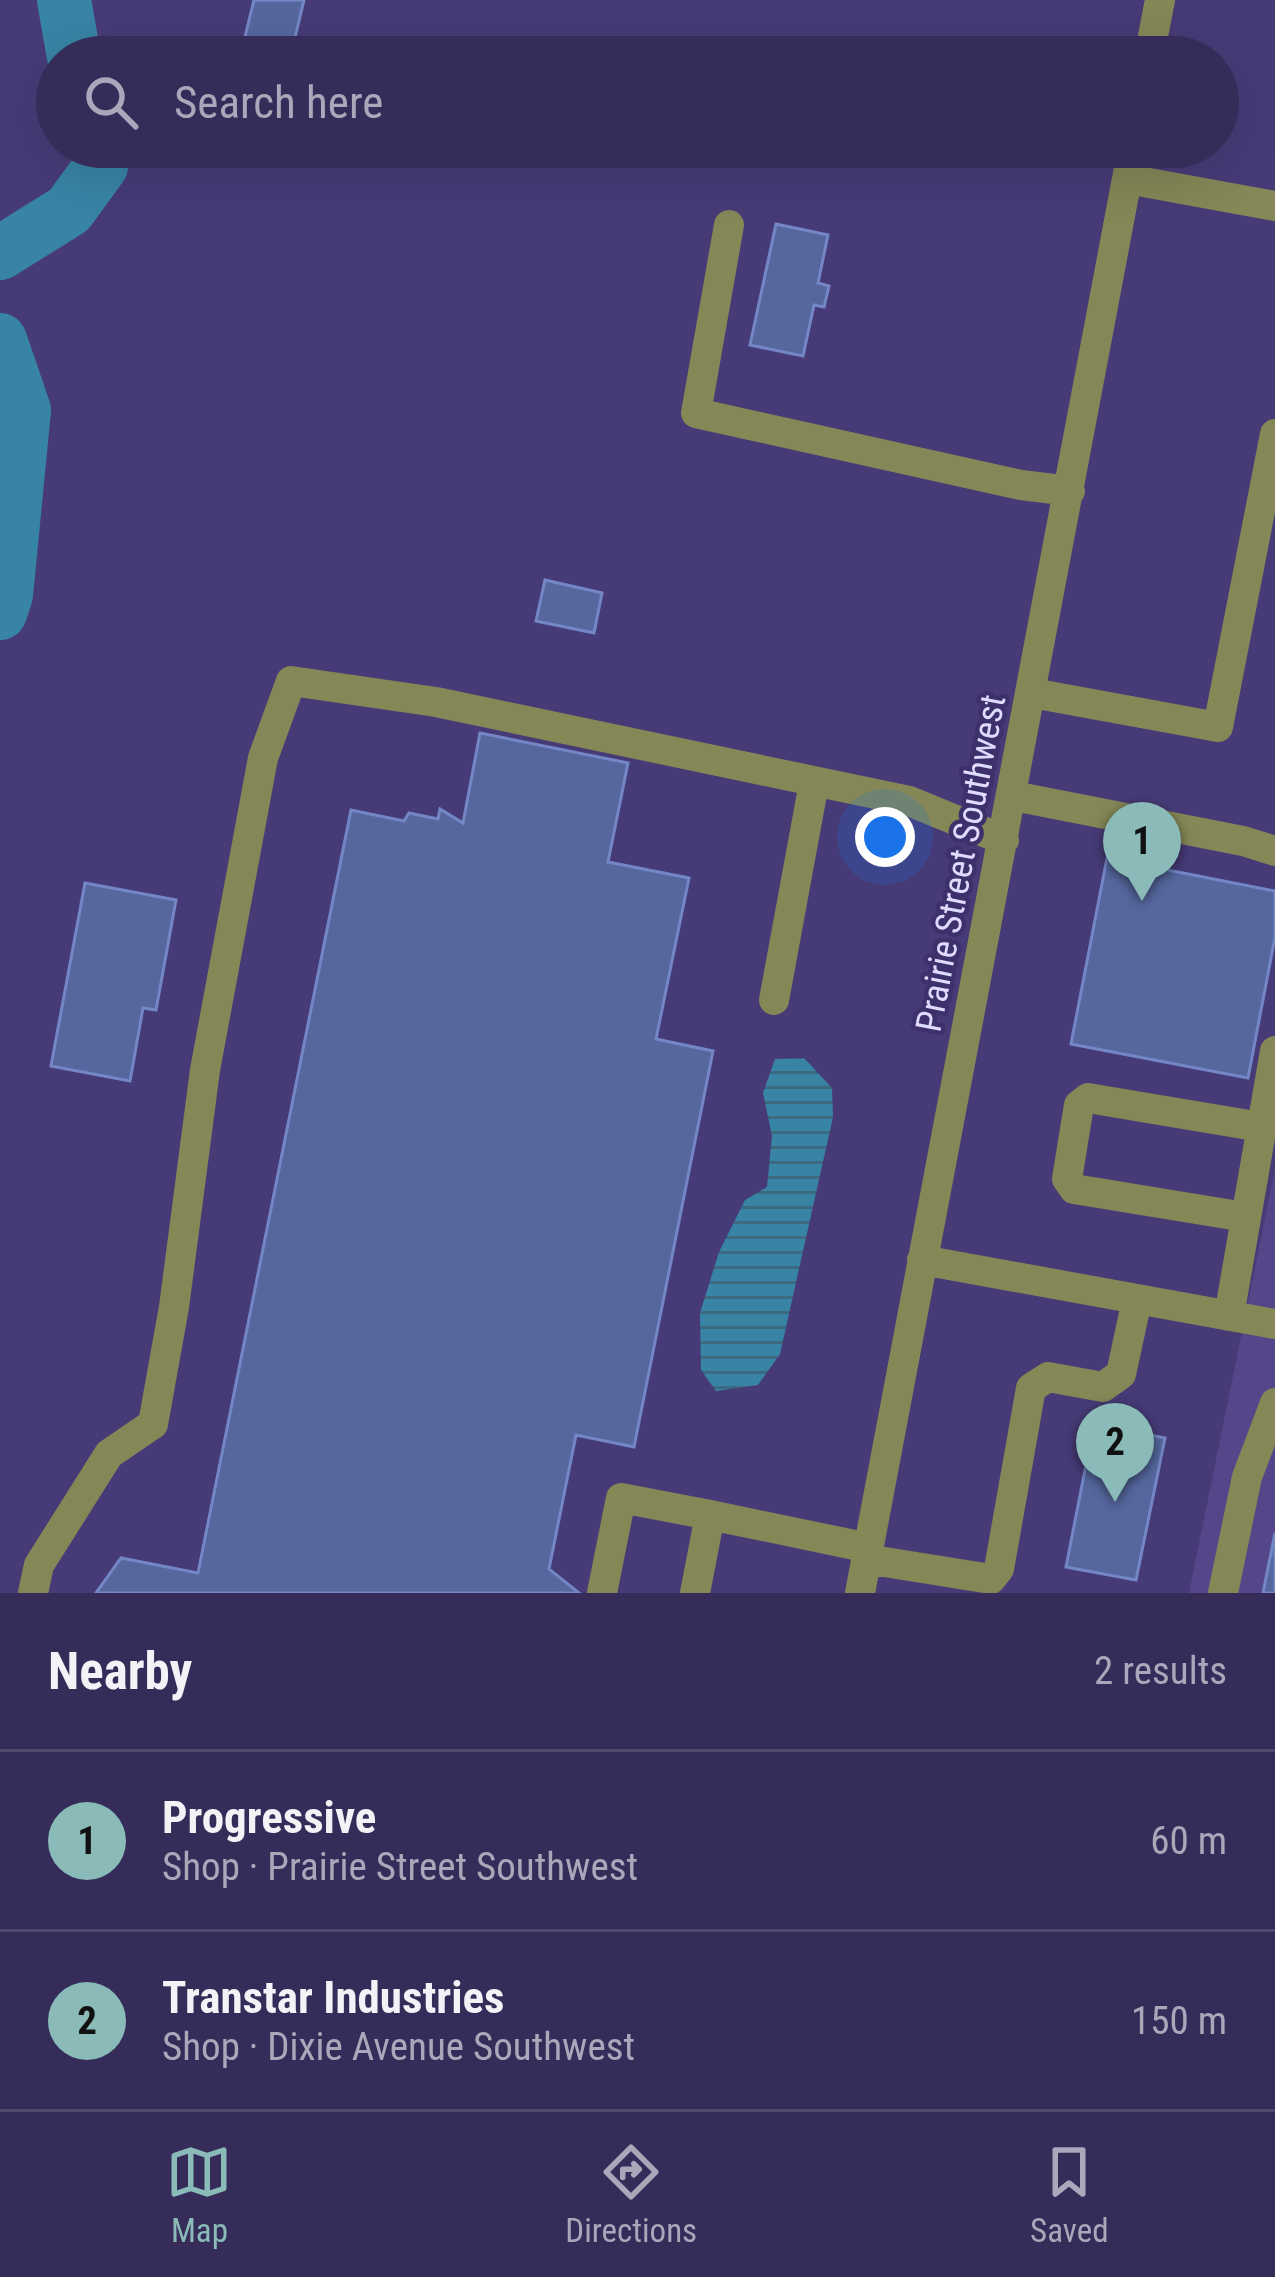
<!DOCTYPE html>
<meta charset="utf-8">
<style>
body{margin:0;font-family:"Roboto Condensed",sans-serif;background:#403862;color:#f1f3f6}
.you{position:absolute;left:885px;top:837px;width:42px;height:42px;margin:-30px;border:9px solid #fff;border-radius:50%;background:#1a73e8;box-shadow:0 0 0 18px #1a73e833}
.badge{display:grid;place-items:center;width:78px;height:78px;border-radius:50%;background:#8bbbb9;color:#111;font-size:39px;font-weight:700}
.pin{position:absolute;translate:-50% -99px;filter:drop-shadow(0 3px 6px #0008)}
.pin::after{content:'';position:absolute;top:63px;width:42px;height:36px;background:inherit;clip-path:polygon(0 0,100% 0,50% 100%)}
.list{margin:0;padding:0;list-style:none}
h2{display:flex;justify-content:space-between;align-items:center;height:156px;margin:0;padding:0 48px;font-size:51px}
h2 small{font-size:39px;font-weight:400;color:#aaa7ba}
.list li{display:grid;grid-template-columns:78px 1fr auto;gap:36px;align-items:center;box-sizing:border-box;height:180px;padding:0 48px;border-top:3px solid #4f486f}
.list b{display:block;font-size:45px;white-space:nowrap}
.list p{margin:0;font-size:39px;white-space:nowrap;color:#aaa7ba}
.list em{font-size:39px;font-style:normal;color:#aaa7ba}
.icon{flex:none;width:66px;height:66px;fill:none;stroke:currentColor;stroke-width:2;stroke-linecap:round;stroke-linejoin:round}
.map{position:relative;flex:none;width:1275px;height:1593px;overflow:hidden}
.search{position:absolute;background:#352c59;box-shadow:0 12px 48px #0002;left:36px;right:36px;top:36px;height:132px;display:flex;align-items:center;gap:30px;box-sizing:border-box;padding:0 42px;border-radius:66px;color:#aaa7ba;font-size:45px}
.sheet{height:516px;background:#352c59}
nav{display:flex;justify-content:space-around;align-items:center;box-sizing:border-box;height:168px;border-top:3px solid #4f486f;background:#352c59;font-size:33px;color:#aaa7ba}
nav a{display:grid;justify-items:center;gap:6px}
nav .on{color:#8bbbb9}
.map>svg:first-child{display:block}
.built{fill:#544688}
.water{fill:url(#water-rules)}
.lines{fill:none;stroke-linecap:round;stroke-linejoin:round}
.river{stroke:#3884a5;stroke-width:54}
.building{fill:#56679e;stroke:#7387c6;stroke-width:3}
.minor{stroke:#858757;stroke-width:30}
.labels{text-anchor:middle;stroke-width:9;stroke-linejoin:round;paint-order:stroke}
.street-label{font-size:36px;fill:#dedbfe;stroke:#3d306b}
</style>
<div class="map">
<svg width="1275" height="1593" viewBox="0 0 1275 1593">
<defs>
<pattern id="water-rules" width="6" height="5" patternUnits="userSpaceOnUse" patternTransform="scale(3)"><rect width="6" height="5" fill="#3884a5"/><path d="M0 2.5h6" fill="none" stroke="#3c6a81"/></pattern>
</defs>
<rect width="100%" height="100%" fill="#473b77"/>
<path class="built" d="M1275,1169V1593H1189Z"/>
<path class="water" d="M804,1058L832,1088L833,1117L780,1354L758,1385L716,1391L701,1370L700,1313L719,1252L745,1200L767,1187L772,1136L763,1093L775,1059Z"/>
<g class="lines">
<path class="river" d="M64,0L74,57
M0,253L69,210L101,166L96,147
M0,340L24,410L6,595L0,613"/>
</g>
<path class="building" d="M254,0H304L294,42L326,50L324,57H240Z
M776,224L828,235L818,283L829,286L824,307L814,305L803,356L750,345Z
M545,580L602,593L594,633L536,621Z
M480,733L628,763L608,862L689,878L656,1039L713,1051L634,1447L576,1435L549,1569L579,1593H96L121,1558L198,1573L351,810L404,821L409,813L438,819L440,809L463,823Z
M1107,858L1275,891V937L1248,1078L1071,1044Z
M85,883L176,900L156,1010L143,1008L130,1081L51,1066Z
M1094,1424L1165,1438L1136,1580L1066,1567Z
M1275,1533V1593H1263Z"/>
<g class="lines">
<path class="minor" d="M1149,57L1160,0
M1127,179L1275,206
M729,225L696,413L1021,485L1070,491
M1032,693L1218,727L1275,434
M1013,796L1243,841L1275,851
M774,1000L814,783
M1245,1217L1074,1189L1067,1179L1079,1105L1088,1098L1261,1127
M922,1260L1275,1324
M1229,1316L1275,1051
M710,1515L869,1548
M866,1559L991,1579L999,1569L1031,1388L1048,1377L1103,1387L1121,1374L1137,1300
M33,1593L39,1565L109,1454L153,1424L174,1307L205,1070L263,758L291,681L436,702L909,801L1004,840
M602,1593L621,1498L710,1515L695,1593
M860,1593L1133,147
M1223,1593L1247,1477L1275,1403"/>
</g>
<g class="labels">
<g class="street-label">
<text transform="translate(960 863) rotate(-79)" y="13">Prairie Street Southwest</text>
</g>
</g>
</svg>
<div class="you"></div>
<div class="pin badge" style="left:1142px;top:901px">1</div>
<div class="pin badge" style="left:1115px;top:1502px">2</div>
<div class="search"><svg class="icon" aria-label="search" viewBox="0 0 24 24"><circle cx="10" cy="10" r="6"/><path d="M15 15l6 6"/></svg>Search here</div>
</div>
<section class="sheet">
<h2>Nearby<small>2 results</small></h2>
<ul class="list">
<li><span class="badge">1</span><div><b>Progressive</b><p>Shop · Prairie Street Southwest</p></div><em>60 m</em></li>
<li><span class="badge">2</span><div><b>Transtar Industries</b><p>Shop · Dixie Avenue Southwest</p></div><em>150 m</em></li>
</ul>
</section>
<nav>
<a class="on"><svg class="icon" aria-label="map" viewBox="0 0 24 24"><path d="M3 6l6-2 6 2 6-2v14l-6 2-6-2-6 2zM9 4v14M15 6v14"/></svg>Map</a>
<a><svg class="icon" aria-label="directions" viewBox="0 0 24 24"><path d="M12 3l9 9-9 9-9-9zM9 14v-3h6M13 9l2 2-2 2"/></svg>Directions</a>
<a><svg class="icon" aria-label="saved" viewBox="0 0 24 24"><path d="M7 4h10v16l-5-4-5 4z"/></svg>Saved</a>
</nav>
